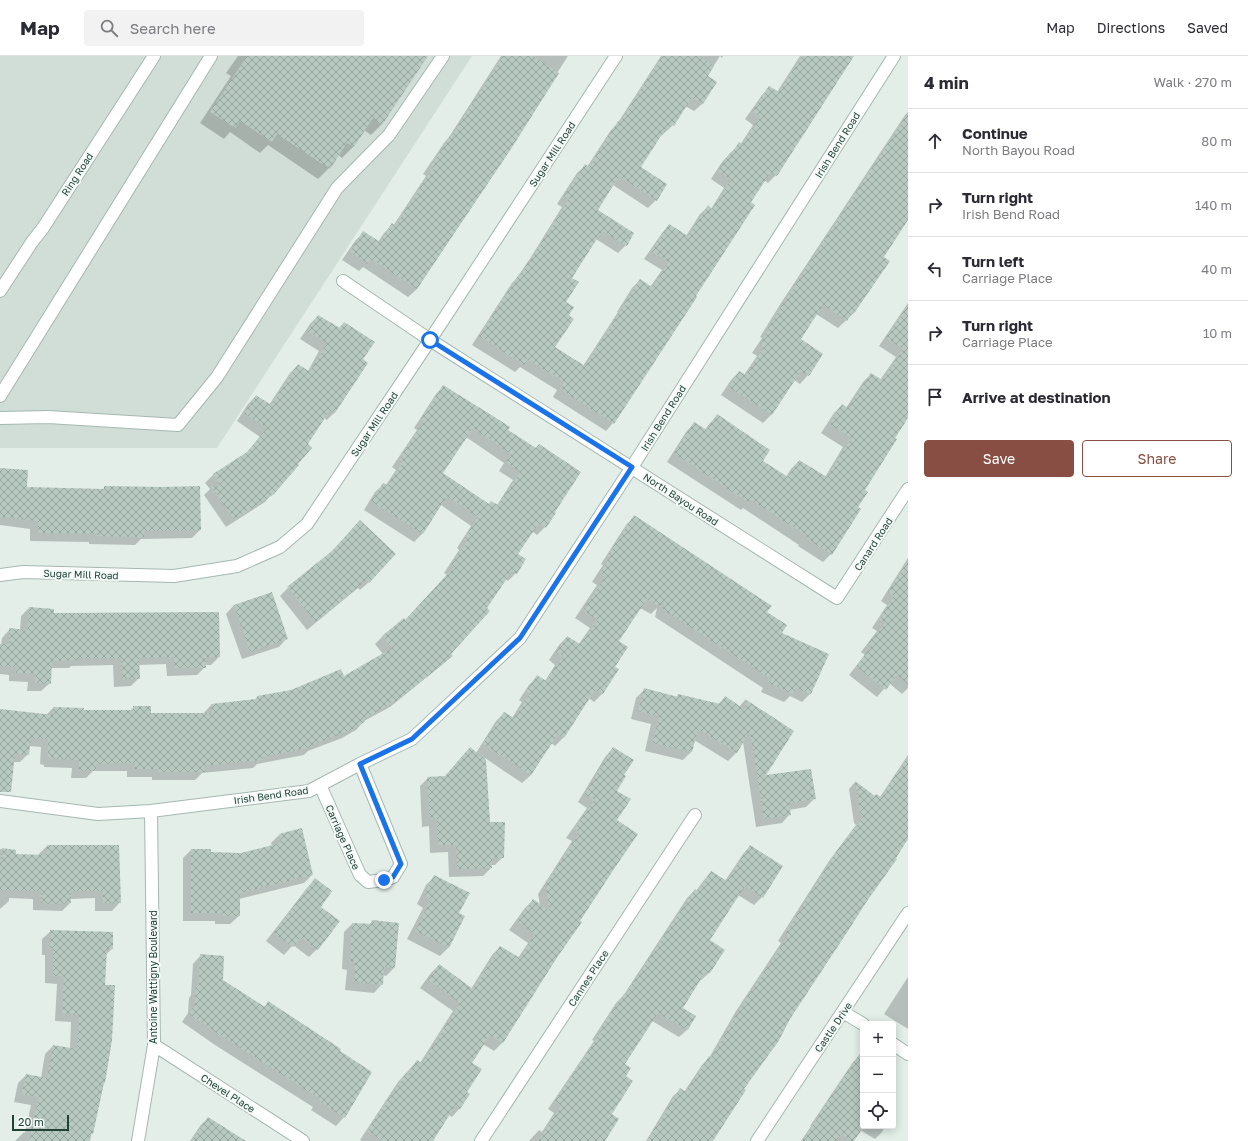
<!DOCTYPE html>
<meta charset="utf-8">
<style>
body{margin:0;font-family:"Golos Text",sans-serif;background:#f2f2f3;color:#2b2b33}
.controls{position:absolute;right:12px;bottom:12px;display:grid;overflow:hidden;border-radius:4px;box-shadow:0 2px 10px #0003}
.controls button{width:36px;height:36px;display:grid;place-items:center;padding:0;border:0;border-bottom:1px solid #e1e1e2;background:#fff;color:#2b2b33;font:20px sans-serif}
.scale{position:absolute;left:12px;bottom:10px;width:57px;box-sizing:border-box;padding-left:4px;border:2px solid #224137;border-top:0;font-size:11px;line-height:14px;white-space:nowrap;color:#224137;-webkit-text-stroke:3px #f4faf7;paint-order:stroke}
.stop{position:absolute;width:12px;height:12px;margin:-9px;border:3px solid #1a73e8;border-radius:50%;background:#fff}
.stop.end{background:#1a73e8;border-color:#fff;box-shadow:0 1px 4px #0008}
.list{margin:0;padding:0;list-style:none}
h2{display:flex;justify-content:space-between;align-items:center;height:52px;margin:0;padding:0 16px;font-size:17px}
h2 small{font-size:13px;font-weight:400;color:#7c7c81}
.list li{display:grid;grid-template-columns:26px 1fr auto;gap:12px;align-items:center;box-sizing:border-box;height:64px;padding:0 16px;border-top:1px solid #e1e1e2}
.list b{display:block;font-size:15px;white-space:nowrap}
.list p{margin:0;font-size:13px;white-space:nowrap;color:#7c7c81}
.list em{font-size:13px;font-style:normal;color:#7c7c81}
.actions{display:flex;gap:8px;padding:12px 16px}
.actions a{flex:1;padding:9px 0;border:1px solid #884e43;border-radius:4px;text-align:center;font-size:14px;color:#884e43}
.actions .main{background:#884e43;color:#fff}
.icon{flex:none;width:22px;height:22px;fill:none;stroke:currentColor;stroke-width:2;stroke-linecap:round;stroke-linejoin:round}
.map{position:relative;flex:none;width:908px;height:1085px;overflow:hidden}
header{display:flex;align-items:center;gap:24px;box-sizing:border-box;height:56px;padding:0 20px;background:#fff;border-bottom:1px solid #e1e1e2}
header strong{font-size:19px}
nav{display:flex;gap:22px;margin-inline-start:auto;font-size:14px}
.search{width:280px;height:36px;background:#f2f2f3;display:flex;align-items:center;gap:10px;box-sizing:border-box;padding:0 14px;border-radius:4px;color:#7c7c81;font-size:15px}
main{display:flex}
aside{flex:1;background:#fff}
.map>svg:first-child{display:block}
.built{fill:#d1ded8}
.shadow{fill:#0003;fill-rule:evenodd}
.building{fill:url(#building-cross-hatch);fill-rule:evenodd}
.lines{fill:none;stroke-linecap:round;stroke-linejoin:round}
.minor-casing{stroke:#a5b7b0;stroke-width:14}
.minor{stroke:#fff;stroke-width:12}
.route{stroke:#1a73e8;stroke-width:5}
.labels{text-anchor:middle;stroke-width:4;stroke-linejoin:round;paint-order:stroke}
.street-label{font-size:10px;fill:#224137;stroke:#f4faf7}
</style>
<header>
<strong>Map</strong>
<div class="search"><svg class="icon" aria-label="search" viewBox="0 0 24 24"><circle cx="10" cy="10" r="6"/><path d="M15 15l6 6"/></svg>Search here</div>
<nav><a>Map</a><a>Directions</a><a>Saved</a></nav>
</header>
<main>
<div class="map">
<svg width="908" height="1085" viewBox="0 0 908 1085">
<defs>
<pattern id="building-cross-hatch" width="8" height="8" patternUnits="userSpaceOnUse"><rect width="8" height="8" fill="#b8c9c2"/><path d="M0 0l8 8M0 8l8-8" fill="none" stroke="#95a59e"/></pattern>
</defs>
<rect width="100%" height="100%" fill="#e3eee9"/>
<path class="built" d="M0,0H472L217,392H0Z"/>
<path class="shadow" d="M238,0H427L382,68L371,79L364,74L353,91L342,102L338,99L329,112L318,123L268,89L260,97L230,76L224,83L200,67L231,20L226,17Z
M501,0H568L417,233L408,241L363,211L359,215L342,204L355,185L363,177L378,186L384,177L392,169L393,170L426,120L423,118L444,87L449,81Z
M661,0H723L722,2L720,0L707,20L716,26L702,48L694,55L685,50L673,69L660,81L639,111L656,144L648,152L613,129L596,154L626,189L618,197L596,183L570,222L554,291L583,310L618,256H617L632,232L640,224L650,231L662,214L644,203L662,177L669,169L686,180L700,158L708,151L711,153L724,132L711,123L722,106L739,88L740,89L753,69L745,63L762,39L770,31L777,36L800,0H853L776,119L768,127L764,124L613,367L606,375L553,341L557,334L520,311L515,316L472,289L512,227L516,223L531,201L562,151L557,148L577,117L585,110L587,111L611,74L617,68Z
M908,56V163L883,201L855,256L838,272L816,258L800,283L822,298L808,319L800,328L794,324L771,359L763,367L721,339L731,324L739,316L744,319L757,300L752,297L762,282L760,281L781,247L905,59Z
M908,247V360L864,434L857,452L831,498L823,506L798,490L799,489L743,452L741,454L667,406L686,376L694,367L705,374L709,368L717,360L762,405L786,421L791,413L799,405L825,421L843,391L821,377L834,357L842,349L846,352L863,326L871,318L880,324L896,301L879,290Z
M318,260L338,273L344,267L361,303L335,356L327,364L324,362L273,437L265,446L226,471L204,439L210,433L205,427L213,419L245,399L260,381L237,365L248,348L256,340L269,349L290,317L298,309L308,315L319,295L300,283L310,268Z
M444,330L507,374L545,471L537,479L532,475L517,499L516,517L508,525L505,523L450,598L451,600L443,608L390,651L364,665L356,674L342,682L308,695L304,699L257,708L253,712L202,717L195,724H152V721H127V715H93L86,722H71L72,712L44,711V709L40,708L41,691L29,690L28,698L20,706H13L0,717V654L46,659L53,652L83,655H130L134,651L150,658H203L211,649L254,645L257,641L291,635L343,621L383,598L375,588L383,580L405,565L447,519L444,517L459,494L457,492L471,470L441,449L422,478L414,486L364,454L375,436L384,428L386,429L396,414L392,411L417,374L414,372L436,338ZM466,381L504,407L499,415L513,424L497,449H488L442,418Z
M0,413L26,432L102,434L104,432L200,474L192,482L141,483L135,489L89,488V486L30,485V473L0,469Z
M634,461L766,557L780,578L810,638L802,646L790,640L784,646L761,636L763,632L655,561L657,552L651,558L640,552L618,585L613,611L617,614L602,638L594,646L589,642L563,682L555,690L551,687L531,719L522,727L485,702L490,767L503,801L495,809H491V812L483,820L449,821L448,796L430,797L429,770L422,771L420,730L428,722L444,721L476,697L496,665L504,657L512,662L522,646L519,644L529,629L537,621L545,625L555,609L549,604L559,589L567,581L579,588L590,572L575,562L597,529L592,526L603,509L601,508L626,469Z
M352,474L369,526L360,534L358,532L307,574L280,540L288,532L330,498Z
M908,502V632L902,638L889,627L877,641L849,619L865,599L861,596L877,575L872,572L887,549L881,545Z
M234,549L287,582L279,591L242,603L226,558Z
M29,552L53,558L218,557L219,601L211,609H205V611L197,619L167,620L166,608L139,609V622L131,630L114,631L113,609L71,610L69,612H50V627L41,635H27L28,626L9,625V619L0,618V589H1L2,582L10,573L20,574L21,560Z
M644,634L676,641L678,639L718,648L725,642L739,651L745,644L793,675L764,721L814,743L806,751L789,754L790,758L782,767L756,771L743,686L736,697L728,705L694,684L692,695L683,704L645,695L651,668L631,663L636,642Z
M613,692L623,720L616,735L613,813L502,987L494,995L483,988L471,1007L466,1036L460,1052L452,1061L449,1059L433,1084L435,1085H362L360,1084L398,1026L417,1005L420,1007L453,955L420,932L431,917L439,909L471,933L492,899L500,891L518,902L528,887L509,874L525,852L533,844L540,849L538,838L572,785L566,782L587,752L578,746L605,701Z
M908,699V781L743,1033L711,1085H646L673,1040L681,1033L684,1036L702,1009L709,1002L736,955L781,887L778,885L829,805L856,769L854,767L849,733L855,726L874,741H880Z
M279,779L312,819L304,827L239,843V860L230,868H215V865H183V802L191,794L210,797L241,798L272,790L271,787Z
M47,790L120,846L112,855H95V842L70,843V847L62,855L33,854V843L9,842V845L0,853V793L15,795V799L39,800V798Z
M750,790L762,841L754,849L738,839L708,884L724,894L709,917L701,924H700L682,952L695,960L687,974L679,981L652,965L624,1008L625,1020L610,1058L604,1085H529L539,1074L542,1076L554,1057L548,1053L594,985L592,984L616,947L623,940L687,842L695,834L696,835L704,824L711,816L725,825L743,798Z
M435,820L458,858L464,860L448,892L440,900L407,883L423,852L417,848L426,829Z
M315,824L319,851L317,893L309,901L293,889L284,899L266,885L307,832Z
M372,865L394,912L386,920L383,919L382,928L374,937L345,934L347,914L342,913L344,876L352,868L369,869Z
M51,875L112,893L105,899L104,930V1027L102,1029L90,1085H15L24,1076L25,1077L31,1049L14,1046L18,1027L26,1019L41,1022L45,998L53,990L70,993L71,966L55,965L57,928L45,927V899H42V883Z
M201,899L222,924L264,951L268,947L371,1017L344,1061L336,1070L311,1054L313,1051L215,989L182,966L188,957L189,942L191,939L193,908Z
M908,921V973L884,958Z
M860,999L863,1001V1070H885L882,1076L875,1083L860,1074L853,1085H801L811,1070H810L853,1006Z
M208,1062L243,1085H190L200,1070Z"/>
<path class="building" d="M247,0H428L382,69L373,62L354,91L347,87L330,113L277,78L272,86L240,65L235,72L210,56Z
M503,0H533L559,17L511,93L417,233L371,203L368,208L350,196L363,175L380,186L392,167L395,170L433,112L431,110L452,77L453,78Z
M662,0H699L714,10L708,20L717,26L703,48L692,41L674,70L672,69L668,74L666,72L641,111L667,128L657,145L619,120L598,154L634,177L627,190L602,175L572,222L579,226L566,246L574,251L569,259L574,263L555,291L585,310L625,248H624L640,223L652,231L669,206L651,195L669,168L688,180L708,149L712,153L731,124L718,115L730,97L731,98L739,86L742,88L760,61L752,55L769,30L779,36L802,0H854L777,120L771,116L751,146L755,149L696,240L697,241L614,368L560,333L564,326L527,303L524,309L479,280L519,218L520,219L538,192L569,143L564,140L585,108L589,111L618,65L620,66Z
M908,57V164L884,201L890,205L855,256L853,255L847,265L823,249L801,283L823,298L809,320L801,315L772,359L729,331L739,315L746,319L764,291L760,288L769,273L768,272L789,238Z
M908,249V362L895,382L897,383L865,434L868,436L858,451L861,453L832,499L806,482L807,480L751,444L749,447L674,397L694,366L707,374L717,358L770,394L763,405L788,421L799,404L827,421L851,382L829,368L842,348L848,352L871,317L882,324L903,293L886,282Z
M318,259L340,272L344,266L375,286L363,303L368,307L335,357L330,354L308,388L312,392L298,408L299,409L274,438L234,464L211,430H221L213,418L247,396L267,372L244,357L256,339L271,349L298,308L310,316L327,287L307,275Z
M443,329L493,360L510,371L508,374L536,392L539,388L581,416L555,456L556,457L546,472L539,467L518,498L526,503L517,518L512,515L487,552L490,555L451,598L453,600L399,643L364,663L365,666L351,674L312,689L313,691L262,701V704L204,710L205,716H159V713H135V707L96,708V715L79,714V704L51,703V701H48V683L31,682L29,699L15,697L11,736H0V653L53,659V651L84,652V654H133V650H151V657H212L211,648L257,643V640L291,634L341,613L344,620L392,592L382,580L404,562L405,564L454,511L451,509L467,485L464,483L478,461L447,440L423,478L371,445L383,427L388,429L403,405L399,403L424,365L421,363ZM473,372L511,398L506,406L520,416L498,449L491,445L489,448L443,417Z
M0,412L28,414L27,431L104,433V430L161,431L200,430L201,474L144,475V481L97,480V478L38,477V465L0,461Z
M634,459L772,550L767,556L787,569L782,577L829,598L811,638L796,632L793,638L769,627L771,623L662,553L665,543L660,551L647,543L619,585L628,591L615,611L619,613L603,638L595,634L564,682L558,678L531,719L483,688L504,656L514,662L530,638L526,635L537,619L546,625L563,600L556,596L567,580L580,588L597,564L583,554L605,521L600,517L610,501L608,499Z
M360,464L396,498L369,527L366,524L316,566L287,531L332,495Z
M908,505V628L897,619L886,634L856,610L872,590L868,587L885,567L879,563L894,540L888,536Z
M272,536L288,583L250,596L234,549Z
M29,551L54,553V557L219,556L220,601H206V612H174V601L139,602L140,623H122L121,602H78V604L52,605L51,628L35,627L36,618L16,617L17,611L0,610V588H9V572L28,574Z
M644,632L678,641V638L720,648L725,640L744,653L746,650L745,643L794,675L766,719L811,713L816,743L789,747L791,759L764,763L750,675L737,697L698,673L692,696L653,687L659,660L638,655Z
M470,691L486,704L490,766H505L504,802H492V812L457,813L456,789H438L437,762L430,763L427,721L445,720Z
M613,691L634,704L624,719L626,720L617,735L631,743L617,764L638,778L614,813L580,865L582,866L558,900L503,987L490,979L472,1007L482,1013L467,1036L470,1038L460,1053L455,1050L433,1085H383L367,1075L406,1017L408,1018L417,1004L422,1007L460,947L428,924L439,908L473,933L500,890L520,902L535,878L517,865L533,843L550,855L545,829L579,777L574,773L594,744L585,738Z
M908,700V783L896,802L897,803L867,845L848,875L790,963L778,986L744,1033L746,1034L713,1085H647L680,1032L686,1036L709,1000L711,1002L743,947L788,880L785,878L836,796L863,761L861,760L855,725L875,740L876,738L881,741Z
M302,772L313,819L240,837V860H223L222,857H191V793H211V796L241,797L281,787L279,778Z
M47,789H119L121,847H103V835H71V847L51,848L41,847V835L0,834V807L2,792L16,794V798L46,799Z
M750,789L783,810L763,842L745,830L710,884L725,894L710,917L706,915L683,952L696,960L688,974L658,957L625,1008L631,1012L626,1020L633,1025L612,1058L619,1063L605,1085H538L561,1049L555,1045L601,976L599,975L624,938L625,939L695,833L698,835L711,815L727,825Z
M434,819L470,837L459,857L465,860L449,892L415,875L431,843L424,839Z
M315,822L332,835L321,851L340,865L318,894L301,881L293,891L274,877Z
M372,864L399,867L395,912L384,911L383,929L353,926L355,906L350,905L352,867L372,868Z
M50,874L113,876V893H107L105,929H115L112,984L105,1027H104L93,1078L91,1077L89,1085H29L39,1041L22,1038L26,1018L47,1022L53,989L77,993L79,959L62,958L64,920H53V892H50Z
M200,898L224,900L223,924L265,951L268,945L341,993L340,995L372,1016L345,1062L319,1045L320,1043L223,981L189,958L195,948L196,932L199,930Z
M863,993V1072L854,1085H851L841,1078L836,1085H802L817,1063L816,1062Z
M208,1061L246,1085H192Z"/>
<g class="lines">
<defs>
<path id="minor" d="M343,225L430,284L837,542L908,433
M0,235L32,186L43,172L154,0
M0,340L211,0
M0,362L48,361L178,369L217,321L337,132L389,79L443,0
M0,519L23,516L174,520L237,510L280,491L307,468L430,284L616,0
M320,729L360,819L368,826L384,824L393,821L401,808L360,708
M0,745L98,758L151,755L309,735L360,708L412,683L520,582L632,411L894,0
M843,956L863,968
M893,988L908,998
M154,989L303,1085
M138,1085L154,989L151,755
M481,1085L695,759
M757,1085L908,857"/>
</defs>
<use href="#minor" class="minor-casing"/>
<use href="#minor" class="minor"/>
</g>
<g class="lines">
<path class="route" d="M384,824L393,821L401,808L360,708L412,683L520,582L632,411L430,284"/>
</g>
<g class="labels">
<g class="street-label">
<text transform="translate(837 89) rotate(-58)" y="4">Irish Bend Road</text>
<text transform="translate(552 98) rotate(-57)" y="4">Sugar Mill Road</text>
<text transform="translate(77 118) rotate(-57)" y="4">Ring Road</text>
<text transform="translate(663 362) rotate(-58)" y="4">Irish Bend Road</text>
<text transform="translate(374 368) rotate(-56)" y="4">Sugar Mill Road</text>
<text transform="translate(681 443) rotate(33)" y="4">North Bayou Road</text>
<text transform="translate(873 488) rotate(-57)" y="4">Canard Road</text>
<text transform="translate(81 518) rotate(2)" y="4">Sugar Mill Road</text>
<text transform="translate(271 739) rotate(-8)" y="4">Irish Bend Road</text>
<text transform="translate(343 781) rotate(66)" y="4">Carriage Place</text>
<text transform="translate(153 921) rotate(-90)" y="4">Antoine Wattigny Boulevard</text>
<text transform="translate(588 922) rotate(-57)" y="4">Cannes Place</text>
<text transform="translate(833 971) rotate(-56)" y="4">Castle Drive</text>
<text transform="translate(228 1037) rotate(33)" y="4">Chevel Place</text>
</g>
</g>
</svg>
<div class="controls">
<button>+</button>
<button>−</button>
<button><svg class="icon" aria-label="locate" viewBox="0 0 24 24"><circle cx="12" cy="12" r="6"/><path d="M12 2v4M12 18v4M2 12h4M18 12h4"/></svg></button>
</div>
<div class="scale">20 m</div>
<div class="stop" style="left:430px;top:284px"></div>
<div class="stop end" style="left:384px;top:824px"></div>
</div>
<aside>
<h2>4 min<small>Walk · 270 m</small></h2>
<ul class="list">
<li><svg class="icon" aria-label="ahead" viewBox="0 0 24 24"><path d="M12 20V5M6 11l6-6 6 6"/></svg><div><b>Continue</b><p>North Bayou Road</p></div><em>80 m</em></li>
<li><svg class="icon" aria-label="right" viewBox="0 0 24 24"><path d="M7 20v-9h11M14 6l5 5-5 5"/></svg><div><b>Turn right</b><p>Irish Bend Road</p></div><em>140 m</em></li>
<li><svg class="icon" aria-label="left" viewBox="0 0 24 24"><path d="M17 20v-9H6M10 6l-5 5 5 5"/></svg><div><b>Turn left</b><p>Carriage Place</p></div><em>40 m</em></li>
<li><svg class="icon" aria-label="right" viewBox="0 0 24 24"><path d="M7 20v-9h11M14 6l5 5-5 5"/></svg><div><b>Turn right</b><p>Carriage Place</p></div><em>10 m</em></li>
<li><svg class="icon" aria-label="arrive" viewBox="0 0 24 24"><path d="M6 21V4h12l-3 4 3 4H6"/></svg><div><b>Arrive at destination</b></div></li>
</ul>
<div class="actions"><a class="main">Save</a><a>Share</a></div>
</aside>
</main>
